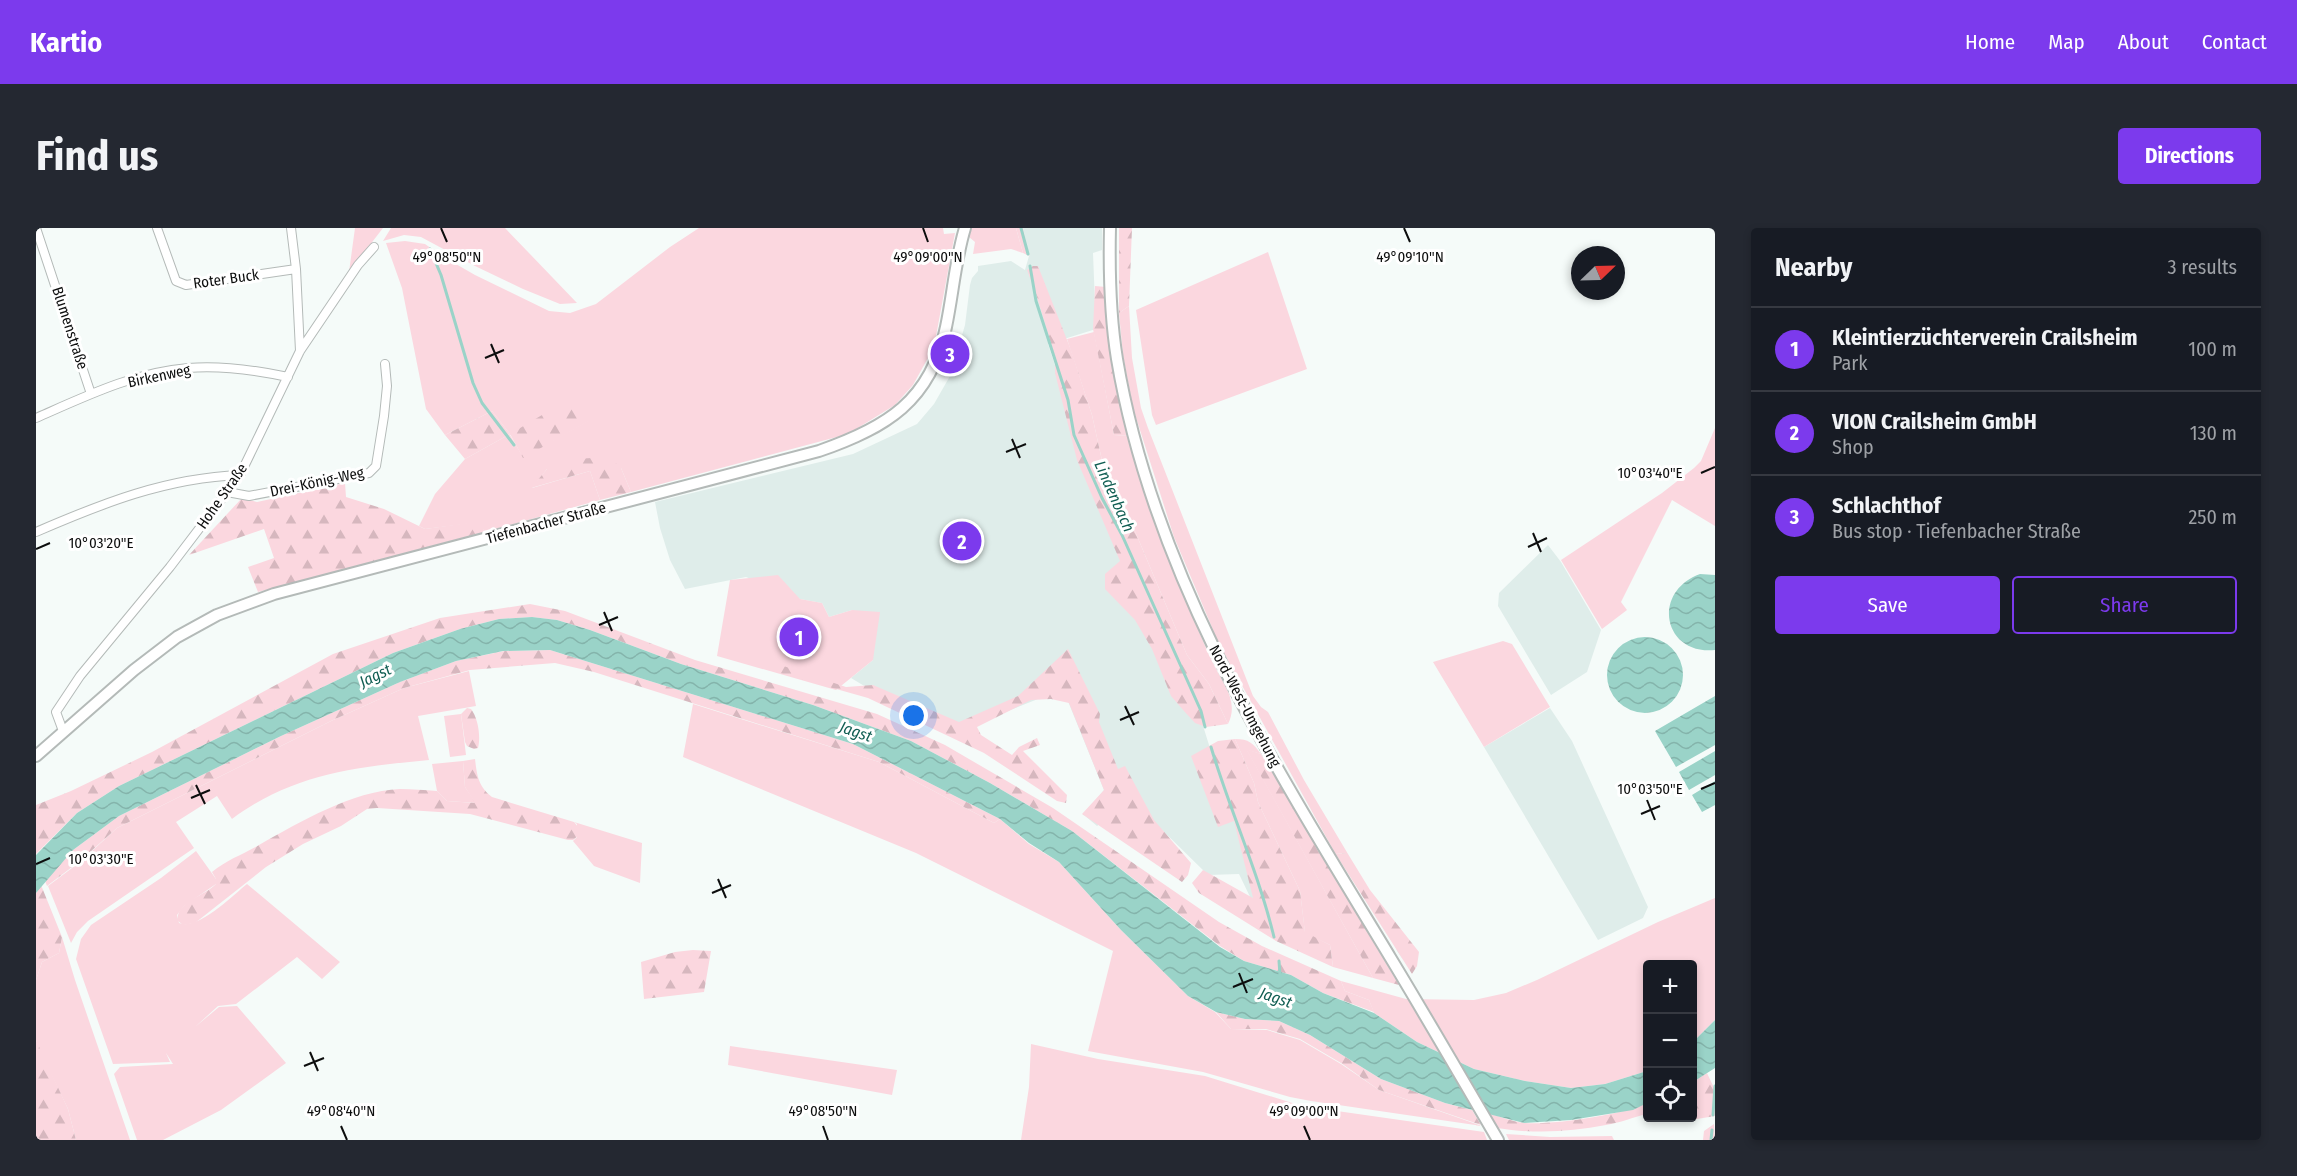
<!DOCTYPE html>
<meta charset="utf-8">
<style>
body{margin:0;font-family:"Fira Sans Condensed",sans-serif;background:#242831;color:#f1f3f6}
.controls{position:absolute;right:18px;bottom:18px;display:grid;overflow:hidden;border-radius:6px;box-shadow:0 3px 9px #0003}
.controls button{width:54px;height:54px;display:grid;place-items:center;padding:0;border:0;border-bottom:2px solid #363941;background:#171b24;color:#f1f3f6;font:30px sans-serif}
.compass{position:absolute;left:1535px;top:18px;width:54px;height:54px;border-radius:50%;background:#171b24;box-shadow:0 3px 9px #0003;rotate:67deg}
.you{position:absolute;left:878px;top:488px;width:21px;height:21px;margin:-15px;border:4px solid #fff;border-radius:50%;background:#1a73e8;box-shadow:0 0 0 9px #1a73e833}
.badge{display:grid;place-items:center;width:39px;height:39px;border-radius:50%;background:#7c3aed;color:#fff;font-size:20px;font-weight:700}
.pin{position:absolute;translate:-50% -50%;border:3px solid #fff;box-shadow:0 2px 6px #0006}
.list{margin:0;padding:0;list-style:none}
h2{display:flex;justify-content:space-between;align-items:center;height:78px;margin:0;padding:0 24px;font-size:26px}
h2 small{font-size:20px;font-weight:400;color:#9ea1a6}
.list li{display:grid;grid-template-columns:39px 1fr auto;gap:18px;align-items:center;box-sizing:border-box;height:84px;padding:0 24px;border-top:2px solid #363941}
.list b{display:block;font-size:22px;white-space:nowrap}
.list p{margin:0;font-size:20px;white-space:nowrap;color:#9ea1a6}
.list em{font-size:20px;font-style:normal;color:#9ea1a6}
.actions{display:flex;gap:12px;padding:18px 24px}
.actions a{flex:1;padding:14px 0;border:2px solid #7c3aed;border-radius:6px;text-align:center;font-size:21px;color:#7c3aed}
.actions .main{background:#7c3aed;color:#fff}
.icon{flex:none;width:33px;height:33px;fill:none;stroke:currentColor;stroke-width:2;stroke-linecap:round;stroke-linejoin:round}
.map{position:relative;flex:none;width:1679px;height:912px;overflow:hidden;border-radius:6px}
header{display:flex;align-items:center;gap:36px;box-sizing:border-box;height:84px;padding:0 30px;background:#7c3aed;color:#fff}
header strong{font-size:28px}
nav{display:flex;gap:33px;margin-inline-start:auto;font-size:21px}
.intro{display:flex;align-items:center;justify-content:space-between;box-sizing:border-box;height:144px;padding:0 36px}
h1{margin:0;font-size:42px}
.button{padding:15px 27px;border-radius:6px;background:#7c3aed;color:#fff;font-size:21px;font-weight:700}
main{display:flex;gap:36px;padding:0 36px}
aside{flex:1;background:#171b24;border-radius:6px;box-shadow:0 3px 9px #0003}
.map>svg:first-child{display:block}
.built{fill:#dfedea}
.green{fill:#fbd7df;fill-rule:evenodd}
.forest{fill:url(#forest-firs)}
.water{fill:url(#water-waves)}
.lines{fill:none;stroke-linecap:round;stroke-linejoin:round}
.stream{stroke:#9ad3c8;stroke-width:3}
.street-casing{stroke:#b4bab8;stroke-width:10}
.secondary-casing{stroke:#b4bab8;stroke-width:14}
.street{stroke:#fff;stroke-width:8}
.secondary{stroke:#fff;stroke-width:10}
.ticks{fill:none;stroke:#0d0e0e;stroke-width:2}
.labels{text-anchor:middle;stroke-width:6;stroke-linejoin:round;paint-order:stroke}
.street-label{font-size:15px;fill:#0d0e0e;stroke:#fff}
.water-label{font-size:16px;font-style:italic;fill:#115e53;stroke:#fff}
.ticks-label{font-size:15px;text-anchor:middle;fill:#0d0e0e;stroke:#fff;stroke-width:6;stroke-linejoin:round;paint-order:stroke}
</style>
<header>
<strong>Kartio</strong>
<nav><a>Home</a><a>Map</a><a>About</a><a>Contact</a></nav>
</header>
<div class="intro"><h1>Find us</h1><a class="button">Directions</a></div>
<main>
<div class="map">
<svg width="1679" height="912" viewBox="0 0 1679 912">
<defs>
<pattern id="forest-firs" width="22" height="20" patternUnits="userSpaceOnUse" patternTransform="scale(1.5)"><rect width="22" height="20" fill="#fbd7df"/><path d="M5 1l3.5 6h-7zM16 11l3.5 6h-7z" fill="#d6b7be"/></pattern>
<pattern id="water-waves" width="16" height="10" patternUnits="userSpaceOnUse" patternTransform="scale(1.5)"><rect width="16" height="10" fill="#9ad3c8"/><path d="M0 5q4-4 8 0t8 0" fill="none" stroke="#84b4ab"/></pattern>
</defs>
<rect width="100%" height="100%" fill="#f5fbf9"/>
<path class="built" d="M987,0H1066V22L1057,25L1060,101L1012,116L1031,173L1163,485L1189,568L1228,674L1217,675L1203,646L1172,647L1117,593L1077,586L1061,598L1048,587L1068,562L1027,461L914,506L880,489L815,450L837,432L816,382L793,389L786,375L764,371L710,349L649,361L634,332L624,300L619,274L817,226L881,196L898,176L914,148L929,97L934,57L936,50L942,43V38L975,33L989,42L993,28Z
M1512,317L1525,334L1565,402L1551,444L1515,467L1462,378L1463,365Z
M1514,480L1536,513L1612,679L1607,690L1562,712L1448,519Z"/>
<path class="green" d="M319,0H347L313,44Z
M355,0H469L541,75L524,76L487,61L439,38L385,9L368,7L347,13Z
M663,0H907L908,6L919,5L898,119L877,157L859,177L812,206L595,264L585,240L511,241L496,260L554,243L564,272L448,304L445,294L389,301L383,298L399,266L429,231L474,206L456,183L409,207L390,181L366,60L350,15L369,13L389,16L406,28L439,47L513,83L534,85L560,76L634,19ZM552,193L487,229L474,207Z
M936,0H980L987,25L975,21L937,26L939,14L933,9Z
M1232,24L1271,141L1120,197L1116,187L1100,82Z
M1093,78L1096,130L1105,180L1112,200L1217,468L1225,479L1232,484L1268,552L1312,626L1299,625L1183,416L1138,309L1097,180L1087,127L1083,85Z
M1058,104L1078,207L1094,208C1119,285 1143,364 1178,437C1188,457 1203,474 1192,496L1173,456L1151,427L1088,277L1067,237L1056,187L1031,111Z
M1679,200V298L1636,272L1585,374L1591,382L1566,401L1525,332L1626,265L1658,240L1665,233Z
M742,347L764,371L786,375L793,389L816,382L844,384L837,432L800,462L681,428L694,352Z
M1467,413L1476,416L1514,479L1448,519L1397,434Z
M433,443L440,478L382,488L393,532C320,539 256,546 196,591L181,568L140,594L158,620L52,693L41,704L35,715L12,658L44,634L81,600L295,493L368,460Z
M657,476L843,534L958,595L964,591L993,616L1023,634L1085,702L1152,768L1179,784L1195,801L1231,802L1264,812L1305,836L1343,862L1446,898L1275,873L1254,869L1167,844L1052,823L1077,723L880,625L647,529Z
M425,486L430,527L414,529L408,488Z
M1199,511C1213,511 1217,515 1225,526L1211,522L1337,750L1297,739L1294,717L1269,705L1264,663L1222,574L1218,555Z
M427,533L429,559L440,575L411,573L401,563L396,536Z
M538,594L606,615L604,655L558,638L537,613L541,609V596Z
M160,623L180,651V656L148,678L141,687L143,695C162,703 197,667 211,656L304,734L286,751L261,729L200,776L182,778L159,799L183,779L201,778L250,835L185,882L127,912H101L78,846L84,839L137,836L130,825L134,834L77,836L40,731L45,711L55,697L125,650Z
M1679,670V792L1657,814L1656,736H1612L1611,843L1569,856L1535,860L1489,853L1438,841L1381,814L1338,785L1333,772L1309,763L1305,753L1370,771L1438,772L1470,765L1501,752L1622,694Z
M26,709L39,752L94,912H40L32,881L3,821L0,812V752L6,734L23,725Z
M995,816L1062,831L1169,848L1266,878L1448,904L1451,912H985L993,859Z
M694,818L861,842L856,867L692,837Z
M1470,906L1514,909L1576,908L1578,912H1473Z"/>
<path class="forest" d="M980,0H987L993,28L987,25Z
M1083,0H1096L1093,78L1083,85Z
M997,38H1002L1035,122L1056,187L1067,237L1088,277L1151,427L1173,456L1192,496L1170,499L1159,495L1148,483L1135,468L1116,421L1099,392L1069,361V346L1084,333L1041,232L1019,145V129L1001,69L991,42Z
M1059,58L1070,59L1079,149L1094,208L1078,207L1057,101Z
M538,168L553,193L487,230L474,206L429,231L409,207L456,183L474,206Z
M573,229L585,240L595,264L564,272L554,243L495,260L511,241L539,231Z
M309,255L310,269L348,281L389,301L446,293L448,304L222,364L212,339L238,330L228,301L153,327L206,270L221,274Z
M494,376L529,383L659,432L841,486L909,517L1017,580L1183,694L1226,718L1305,753L1309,763L1333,772L1338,784L1287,765L1255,747L1208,733L1184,718L1036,603L954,555L875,513L777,477L645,436L554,402L521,392L496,389L463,391L424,401L357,425L83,558L41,585L0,626V577L35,563L116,524L297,426L404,390Z
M1032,421L1064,486L1063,494L1082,541L1089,538L1118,592L1155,635L1152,647L1146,654L1046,586L1068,562L1033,475L1015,471L995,472L941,499L945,507L976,527L983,519L1001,510L1004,517L987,523L1031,567L1030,575L1021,573L948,525L832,470L719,438L716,431L718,428L810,459L837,457L923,494L982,468Z
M514,422L817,516L964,591L958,595L843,534L558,444L519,435L434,442L368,460L295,493L81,600L44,633L11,658L9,653L37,622L83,588L245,508L364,454L420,433L468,423Z
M431,480L435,481C442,490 445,508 442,520L438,521L431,518L429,514L425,486Z
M1199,511L1218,555L1222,574L1264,663L1269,704L1294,717L1297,739L1240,713L1163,665L1156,655L1167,642L1217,670L1198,593L1182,599L1155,528L1182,513Z
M1210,521L1225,526L1363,757L1337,750Z
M439,531C441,547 442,558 456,569L538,594L543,600L544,606L537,612H532L434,586L341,580L331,581L305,598L267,616L230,639L159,695L147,697L142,693C139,674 169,668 180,656V651L176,644C192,631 206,627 223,617C264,594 316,563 364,561C376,561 389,562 401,563L411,573L439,575L429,559L427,533Z
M1299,625L1312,626L1334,662L1383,724L1381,738L1376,746Z
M5,657L26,709L23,725L6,734L0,752V665Z
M657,722L675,723L668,764L608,771L605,734L639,724Z
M1180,784L1209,791L1243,793L1274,807L1345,851L1409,875L1436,882L1445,897L1343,862L1305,835L1264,811L1230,801H1195Z
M0,812L32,881L40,912H0Z
M1671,845L1679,862V888L1655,892L1641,890H1656L1657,854Z
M1611,875V886C1597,889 1584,895 1570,897C1534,904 1498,906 1461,900L1453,886C1464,888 1477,894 1489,895C1517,897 1586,887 1611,875Z
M1678,896L1679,912H1667L1668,903Z"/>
<path class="water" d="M1664,346L1679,347V422C1627,427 1615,364 1664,346Z
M496,389L521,392L554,402L645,436L777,477L875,513L954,555L1036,603L1184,719L1208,733L1255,747L1287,765L1338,785L1381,814L1438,841L1489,853L1535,860L1569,856L1611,843V875L1597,882L1535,892L1488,895L1409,875L1345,851L1274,807L1243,793L1209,791L1180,784L1152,768L1085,702L1023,634L993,615L964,591L817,516L514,422L467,423L420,433L364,454L245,508L83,588L37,622L0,665V627L41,585L83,558L357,425L424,401L463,391Z
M1571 447a38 38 0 1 1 76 0a38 38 0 1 1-76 0Z
M1679,468V517L1640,539L1619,503Z
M1679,523V547L1653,562L1643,544Z
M1679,553V577L1666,584L1656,567Z
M1679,792V840L1657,854V814Z"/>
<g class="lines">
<path class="stream" d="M985,0L992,26
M394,21L405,47L437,155L446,175L478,217
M994,38L1000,73L1032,172L1038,207L1066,270L1086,307L1165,483L1169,499
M1175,519C1194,583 1222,643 1238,709
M1243,733L1244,747
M1677,887L1679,858
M1675,912L1676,902"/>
<defs>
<path id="street" d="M0,0L55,166
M121,0L140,53L150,57L260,41
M255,0L260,41L264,123
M0,190C48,169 99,144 152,140C186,137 219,142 252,149
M191,264L213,268L333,245L340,238L348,188L351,158L349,136
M0,304C67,275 130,250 204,247
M27,503L20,484L44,448L134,339L204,247L264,123L322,37L338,19"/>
<path id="secondary" d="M1074,0C1073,44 1074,88 1081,131C1118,351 1241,542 1354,729C1391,790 1426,851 1462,912
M0,528L98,442L141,409L181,387L238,366L783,223C850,200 895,173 910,99C917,66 919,33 929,0"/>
</defs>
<use href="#street" class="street-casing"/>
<use href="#secondary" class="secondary-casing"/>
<use href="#street" class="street"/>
<use href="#secondary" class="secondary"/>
</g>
<path class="ticks" d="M405,0L411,14M887,0L892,14M1368,0L1374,14M455,116L463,135M449,130L468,122M976,211L984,230M970,224L990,216M1665,245L1679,239M1497,305L1505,324M1492,319L1511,310M0,321L14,315M568,384L576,403M563,397L582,389M1089,478L1098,497M1084,492L1103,484M160,557L169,576M1665,561L1679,555M155,570L174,562M1611,572L1619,592M1605,586L1624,578M0,636L14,630M682,651L690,670M676,665L695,657M1203,745L1211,765M1197,759L1217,751M274,824L282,843M268,838L288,830M305,898L311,912M787,898L792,912M1268,898L1274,912"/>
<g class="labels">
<g class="street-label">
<text transform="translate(190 51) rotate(-8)" y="5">Roter Buck</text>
<text transform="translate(34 100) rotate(72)" y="5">Blumenstraße</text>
<text transform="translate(123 148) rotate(-12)" y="5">Birkenweg</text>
<text transform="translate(281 254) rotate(-12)" y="5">Drei-König-Weg</text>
<text transform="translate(186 268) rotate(-55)" y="5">Hohe Straße</text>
<text transform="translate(510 295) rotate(-15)" y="5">Tiefenbacher Straße</text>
<text transform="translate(1209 478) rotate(62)" y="5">Nord-West-Umgehung</text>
</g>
<g class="water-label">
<text transform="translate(1079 268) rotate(66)" y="6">Lindenbach</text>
<text transform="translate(339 447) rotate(-26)" y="6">Jagst</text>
<text transform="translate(820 503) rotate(19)" y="6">Jagst</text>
<text transform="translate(1240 769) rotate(19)" y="6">Jagst</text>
</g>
</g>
<g class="ticks-label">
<text x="411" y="34">49°08'50"N</text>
<text x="892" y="34">49°09'00"N</text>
<text x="1374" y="34">49°09'10"N</text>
<text x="1614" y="250">10°03'40"E</text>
<text x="65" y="320">10°03'20"E</text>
<text x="1614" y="566">10°03'50"E</text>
<text x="65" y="636">10°03'30"E</text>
<text x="305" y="888">49°08'40"N</text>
<text x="787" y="888">49°08'50"N</text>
<text x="1268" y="888">49°09'00"N</text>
</g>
</svg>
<div class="controls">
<button>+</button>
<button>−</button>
<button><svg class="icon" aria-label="locate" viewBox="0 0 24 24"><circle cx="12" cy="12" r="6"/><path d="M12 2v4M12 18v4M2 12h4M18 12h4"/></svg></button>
</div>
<svg class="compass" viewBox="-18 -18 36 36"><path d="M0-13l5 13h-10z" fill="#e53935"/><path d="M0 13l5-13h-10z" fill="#9ea1a6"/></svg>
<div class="you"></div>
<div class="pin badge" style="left:763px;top:409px">1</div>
<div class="pin badge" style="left:926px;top:313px">2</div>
<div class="pin badge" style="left:914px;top:126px">3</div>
</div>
<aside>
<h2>Nearby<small>3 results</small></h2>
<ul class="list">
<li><span class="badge">1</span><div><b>Kleintierzüchterverein Crailsheim</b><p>Park</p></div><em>100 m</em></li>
<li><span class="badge">2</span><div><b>VION Crailsheim GmbH</b><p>Shop</p></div><em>130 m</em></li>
<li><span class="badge">3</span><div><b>Schlachthof</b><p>Bus stop · Tiefenbacher Straße</p></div><em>250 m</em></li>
</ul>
<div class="actions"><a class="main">Save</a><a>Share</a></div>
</aside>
</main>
